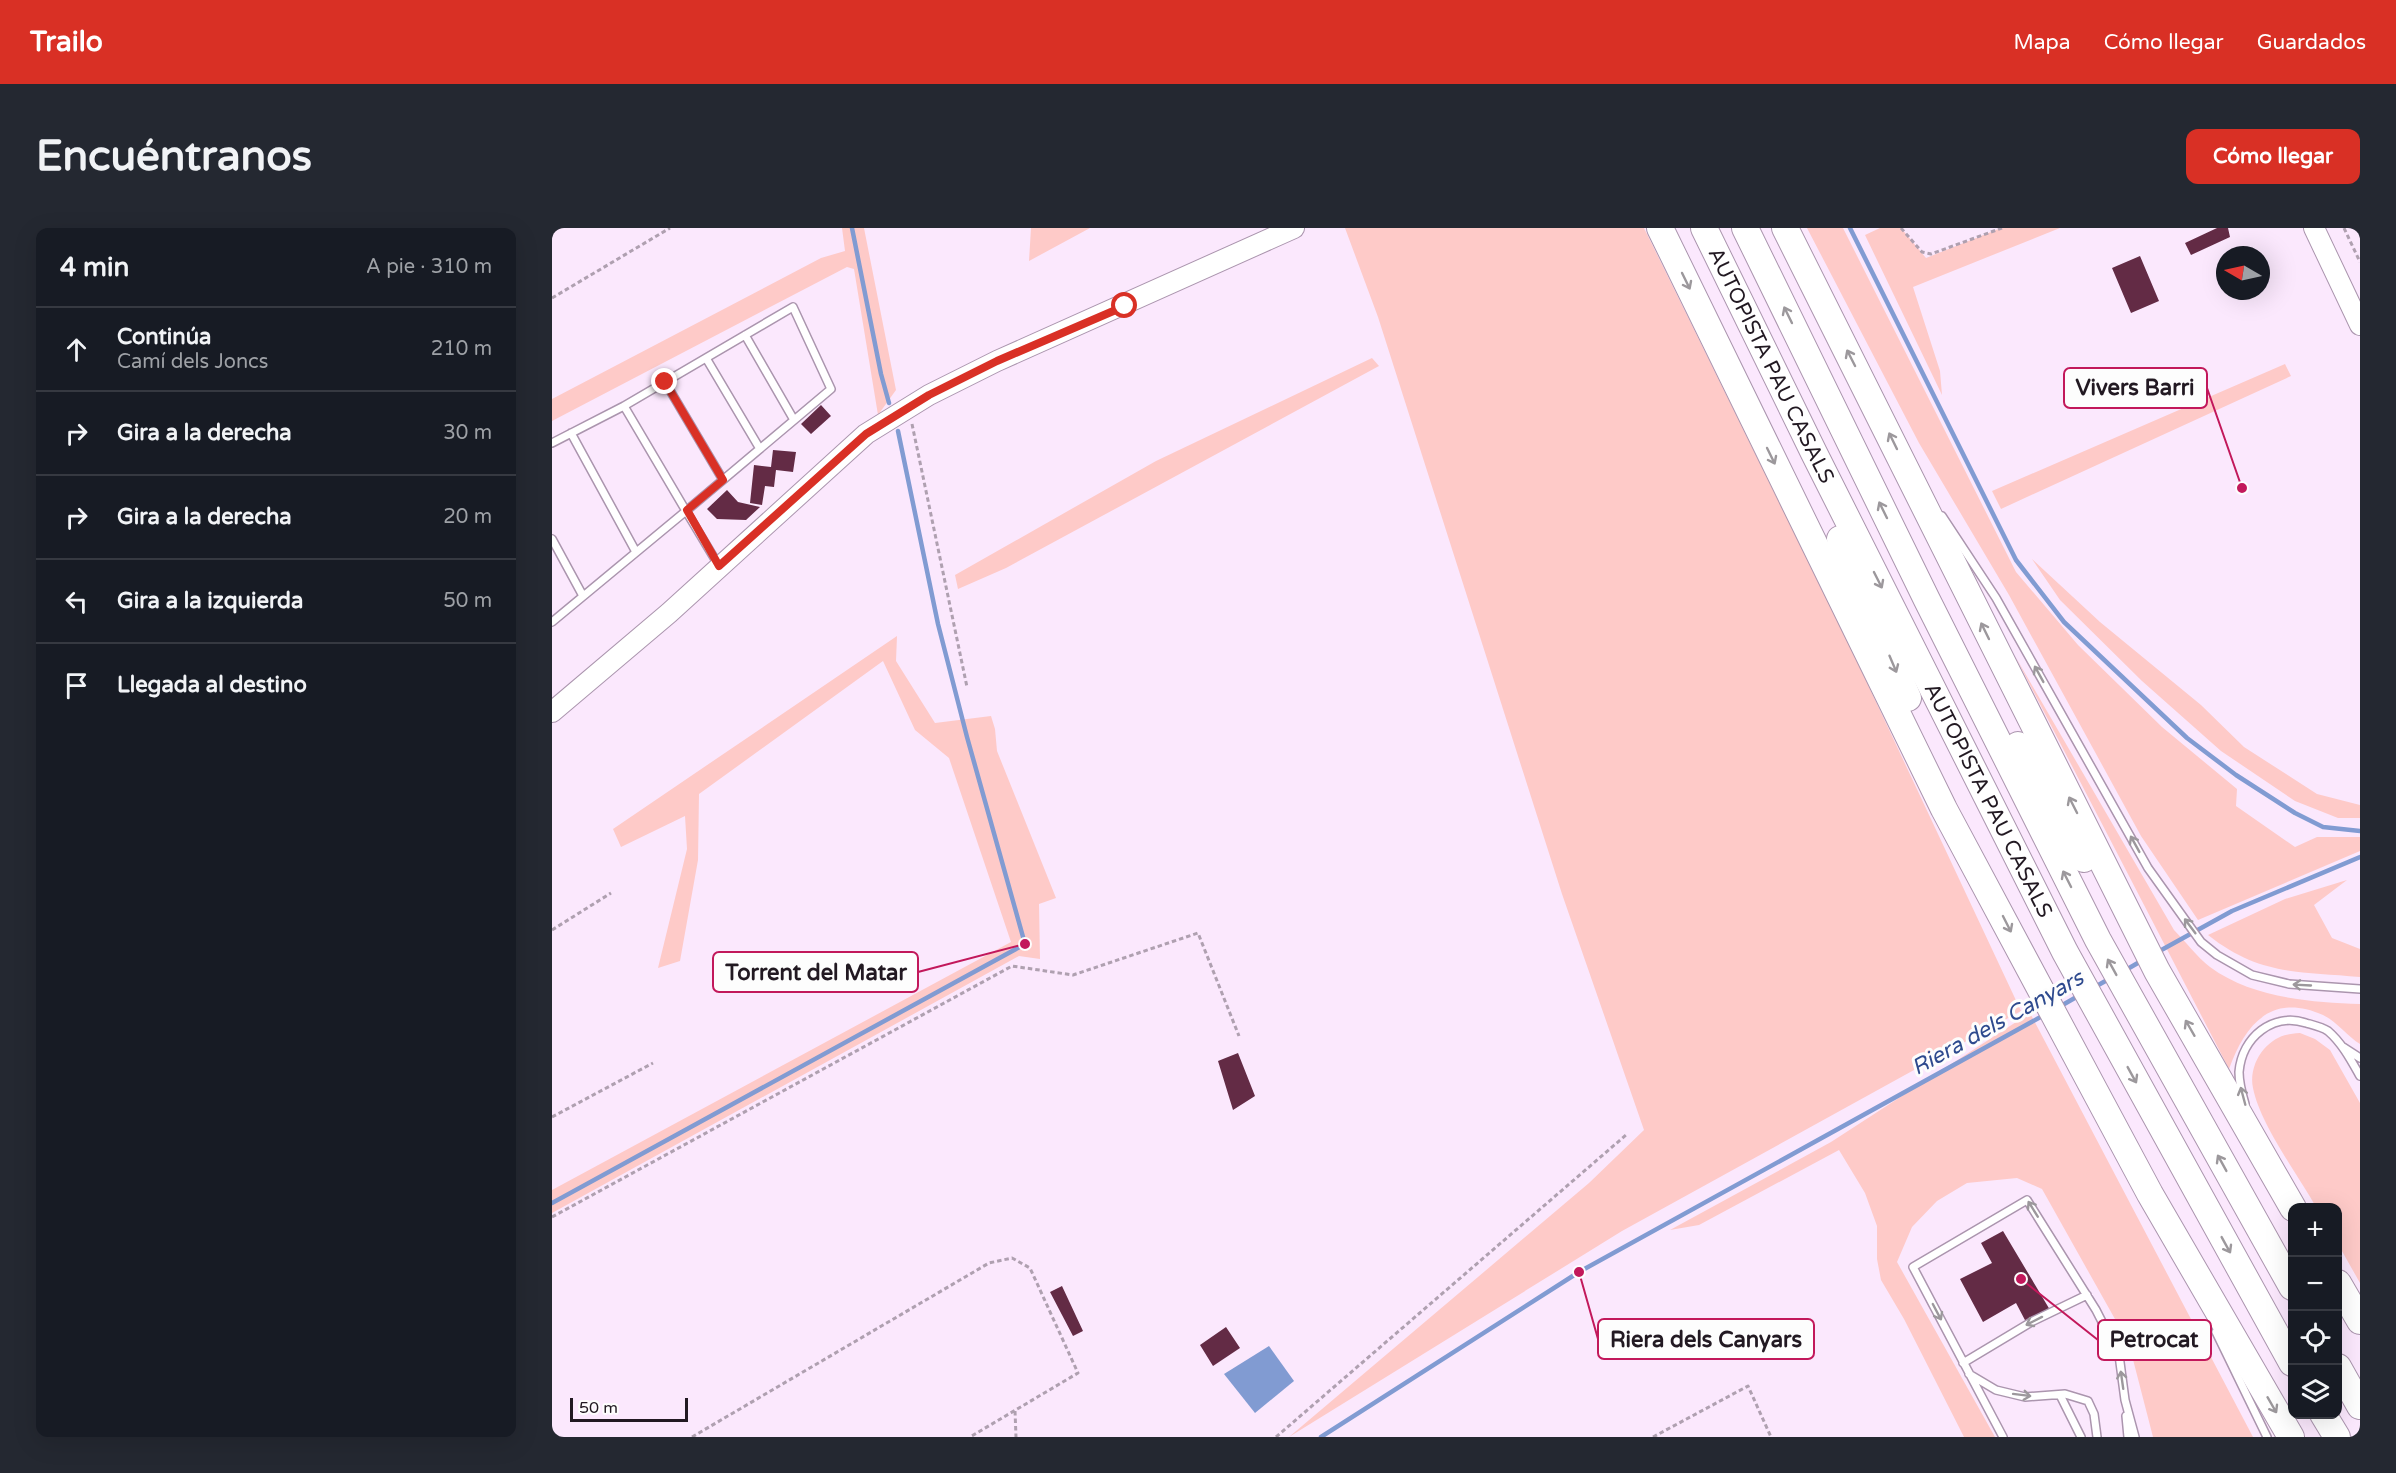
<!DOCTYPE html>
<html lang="es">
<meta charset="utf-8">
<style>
body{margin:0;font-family:"Varela Round",sans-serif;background:#242831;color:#f1f3f6}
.controls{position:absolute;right:18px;bottom:18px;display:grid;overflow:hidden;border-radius:12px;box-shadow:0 6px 24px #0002}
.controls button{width:54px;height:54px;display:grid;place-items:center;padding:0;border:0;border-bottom:2px solid #363941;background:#171b24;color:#f1f3f6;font:30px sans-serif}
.compass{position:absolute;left:1664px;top:18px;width:54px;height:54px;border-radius:50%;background:#171b24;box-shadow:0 6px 24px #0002;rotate:279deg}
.scale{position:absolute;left:18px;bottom:15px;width:118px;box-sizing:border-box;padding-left:6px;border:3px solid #221922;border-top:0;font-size:16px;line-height:21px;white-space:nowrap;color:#221922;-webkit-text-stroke:4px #fdfdfd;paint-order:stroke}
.stop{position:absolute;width:18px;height:18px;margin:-14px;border:4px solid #d93025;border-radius:50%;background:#fff}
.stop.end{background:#d93025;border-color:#fff;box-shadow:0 2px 6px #0008}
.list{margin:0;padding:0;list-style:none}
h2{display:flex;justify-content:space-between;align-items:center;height:78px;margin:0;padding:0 24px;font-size:26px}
h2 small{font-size:20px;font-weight:400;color:#9ea1a6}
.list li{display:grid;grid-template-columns:39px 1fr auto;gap:18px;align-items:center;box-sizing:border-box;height:84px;padding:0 24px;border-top:2px solid #363941}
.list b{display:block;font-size:22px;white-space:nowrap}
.list p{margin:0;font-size:20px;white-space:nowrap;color:#9ea1a6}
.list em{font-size:20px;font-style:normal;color:#9ea1a6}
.icon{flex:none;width:33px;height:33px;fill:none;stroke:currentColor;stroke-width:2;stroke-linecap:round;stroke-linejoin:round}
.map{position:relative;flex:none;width:1808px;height:1209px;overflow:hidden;border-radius:12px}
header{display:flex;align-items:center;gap:36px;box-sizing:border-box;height:84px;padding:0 30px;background:#d93025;color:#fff}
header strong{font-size:28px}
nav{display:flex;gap:33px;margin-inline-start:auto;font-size:21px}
.intro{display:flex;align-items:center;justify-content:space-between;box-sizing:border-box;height:144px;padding:0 36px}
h1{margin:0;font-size:42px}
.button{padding:15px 27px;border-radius:12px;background:#d93025;color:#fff;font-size:21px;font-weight:700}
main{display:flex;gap:36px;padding:0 36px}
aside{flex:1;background:#171b24;border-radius:12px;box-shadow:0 6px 24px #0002}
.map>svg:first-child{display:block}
.green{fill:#fecac8}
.water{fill:#819bd2}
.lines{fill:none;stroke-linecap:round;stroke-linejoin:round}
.stream{stroke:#819bd2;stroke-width:4.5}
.building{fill:#632b45}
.lane-casing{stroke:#ab95ae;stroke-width:10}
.secondary-casing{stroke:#ab95ae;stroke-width:22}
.highway-casing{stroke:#ab95ae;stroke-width:28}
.path{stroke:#afa0b0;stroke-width:3;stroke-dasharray:4.5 3;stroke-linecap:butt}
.lane{stroke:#fff;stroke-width:7}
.secondary{stroke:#fff;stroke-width:20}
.highway{stroke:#fff;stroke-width:26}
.oneway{stroke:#9c989c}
.route{stroke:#d93025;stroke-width:8}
.labels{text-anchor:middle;stroke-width:6;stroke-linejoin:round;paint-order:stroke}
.street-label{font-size:21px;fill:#221922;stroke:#fdfdfd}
.water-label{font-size:22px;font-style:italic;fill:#2e4a8e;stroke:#fdfdfd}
.leader{fill:none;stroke:#c2185b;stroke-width:2}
.callout-dot{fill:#c2185b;stroke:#fdfdfd;stroke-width:2}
.callout{fill:#fdfdfd;stroke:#c2185b;stroke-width:2}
.callout-label{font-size:22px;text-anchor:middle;font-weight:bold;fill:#221922}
</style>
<header>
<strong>Trailo</strong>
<nav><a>Mapa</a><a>Cómo llegar</a><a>Guardados</a></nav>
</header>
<div class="intro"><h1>Encuéntranos</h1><a class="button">Cómo llegar</a></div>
<main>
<aside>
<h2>4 min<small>A pie · 310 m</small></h2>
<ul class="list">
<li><svg class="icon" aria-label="ahead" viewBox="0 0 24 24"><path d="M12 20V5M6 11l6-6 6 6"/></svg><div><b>Continúa</b><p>Camí dels Joncs</p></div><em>210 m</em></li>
<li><svg class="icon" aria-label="right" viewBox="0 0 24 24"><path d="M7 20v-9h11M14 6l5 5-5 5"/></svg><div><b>Gira a la derecha</b></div><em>30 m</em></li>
<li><svg class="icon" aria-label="right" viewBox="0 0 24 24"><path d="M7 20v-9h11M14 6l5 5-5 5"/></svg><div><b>Gira a la derecha</b></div><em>20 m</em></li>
<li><svg class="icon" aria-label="left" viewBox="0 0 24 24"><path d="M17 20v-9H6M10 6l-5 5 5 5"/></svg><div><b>Gira a la izquierda</b></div><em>50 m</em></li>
<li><svg class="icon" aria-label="arrive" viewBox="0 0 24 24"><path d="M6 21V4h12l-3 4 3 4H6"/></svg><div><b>Llegada al destino</b></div></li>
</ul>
</aside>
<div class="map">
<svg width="1808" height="1209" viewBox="0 0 1808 1209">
<rect width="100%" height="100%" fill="#fbe8fd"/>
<path class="green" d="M290,0H312L344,162L326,187L302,41L295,39L0,193V171L269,30L293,23Z
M479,0H538L477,33Z
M793,0H1092L1295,412L1469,783L1070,1003L737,1209L1037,955L1092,902L1010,666L826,89Z
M1255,0H1291L1464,344L1526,417L1610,499L1685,561L1684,578L1743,619L1765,609H1808V623L1646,692L1589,608L1457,367L1367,215Z
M1328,0H1349L1374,30L1449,0H1508L1361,59L1388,143L1390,167L1313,7Z
M820,130L827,138L454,340L406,361L403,347L604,233Z
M1733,136L1739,148L1449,281L1440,263Z
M1480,331L1548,394L1649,477L1692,519L1765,566L1808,577V590H1786L1743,573L1669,523L1590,453L1508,372Z
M345,408L344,433L383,495L439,488L443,501L445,523L504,670L487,676L488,731L467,728L0,985V962L459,714L397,530L363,502L331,433L147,566L146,632L128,733L106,740L135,621L133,588L69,619L61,601Z
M1463,428L1622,702C1634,714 1645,729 1658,739C1700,770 1758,774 1808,776V816C1795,808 1784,793 1771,787C1719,764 1693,797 1677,841Z
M1795,652L1762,677L1780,710L1808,721V749C1746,743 1708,748 1656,707L1733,671Z
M1478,785L1701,1209H1601L1577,1116L1490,961L1465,950L1415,955L1385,973L1360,999L1345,1034L1443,1209H1412L1352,1091L1329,1052L1325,1031V998L1313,965L1287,922L1147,997L1118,1002L1279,914Z
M1748,805L1763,811L1778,822L1808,875V1055L1786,1016V980L1764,979C1746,947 1708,896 1701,860C1698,847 1703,831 1712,821C1723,809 1732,806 1748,805Z"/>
<path class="water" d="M717,1118L742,1153L703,1185L672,1146Z"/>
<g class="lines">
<path class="stream" d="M300,0L329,146L337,175
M1298,0L1464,332L1512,394L1635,510L1684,547L1743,585L1771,599L1808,603
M1604,725L1680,683L1808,629
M1572,743L1591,732
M1541,760L1557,751
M1507,779L1528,767
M0,975L473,716L415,509L386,396L346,203
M769,1209L1027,1044L1494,786"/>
</g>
<path class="building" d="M1665,0H1676L1678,9L1639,27L1633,15Z
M1588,28L1607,73L1579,85L1560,40Z
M269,177L279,188L259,206L249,196Z
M221,222L244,224L241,244L224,242L222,259L213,258L210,277L198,275L202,237L219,239Z
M175,262L186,274L208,279L194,292L165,291L155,281Z
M686,825L703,868L681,882L666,833Z
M1451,1003L1498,1082L1474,1094L1464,1075L1431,1094L1408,1051L1440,1035L1429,1015Z
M510,1058L531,1103L521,1108L498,1064Z
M674,1099L688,1120L661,1138L648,1117Z"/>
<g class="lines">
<defs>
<path id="lane" d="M193,107L242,192
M154,130L208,221
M113,154L171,252
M19,205L84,324
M0,215L72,178L241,79L279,161L134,283L167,338
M1390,288L1444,370L1596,640L1649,714L1665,727L1700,747L1737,756L1808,761
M0,311L31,368
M0,394L134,283L72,178
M1791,819L1808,830
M1693,876C1690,866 1687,855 1687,844C1690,809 1721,784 1754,795C1761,797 1770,799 1776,803C1790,815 1799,832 1808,848
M1664,1104L1715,1209
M1411,1135L1481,1093L1535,1067
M1417,1146L1444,1162L1473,1169L1513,1166L1536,1173L1542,1186L1545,1209
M1508,1167L1529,1209
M1574,1188L1576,1209
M1451,1209L1361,1039L1475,972L1544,1082L1567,1127L1573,1172L1583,1209"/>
<path id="secondary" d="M1762,0L1808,97
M0,484L117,385L314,206L377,167L445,133L742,0"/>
<g id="highway">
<path d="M1108,0L1392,581L1598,966L1739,1209"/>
<path id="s1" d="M1152,0L1262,225L1513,724L1740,1135"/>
<path d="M1193,0L1375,372L1546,712L1740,1059"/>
<path d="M1233,0L1605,743L1741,980"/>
<path d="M1288,311L1356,470"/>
<path d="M1466,517L1532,631"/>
<path d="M1786,1055L1808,1093"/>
<path d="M1786,1139L1808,1178"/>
<path d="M1771,1186L1785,1209"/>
</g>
</defs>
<use href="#lane" class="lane-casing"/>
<use href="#secondary" class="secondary-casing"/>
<use href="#highway" class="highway-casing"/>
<path class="path" d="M1349,0L1370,24L1379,26L1450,0
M1792,0L1808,34
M0,70L118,0
M360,196L415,459
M0,702L59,665
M0,889L101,835
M0,989L460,738L521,747L646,705L687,808
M463,1183L464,1209
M140,1209L437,1035L460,1030L478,1040L526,1145L418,1209
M724,1209L1074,907
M1101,1209L1196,1158L1219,1209"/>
<use href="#lane" class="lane"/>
<use href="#secondary" class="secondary"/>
<use href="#highway" class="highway"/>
</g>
<defs><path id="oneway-shaft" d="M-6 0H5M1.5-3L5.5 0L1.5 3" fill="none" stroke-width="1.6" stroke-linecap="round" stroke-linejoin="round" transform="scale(1.5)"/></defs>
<g class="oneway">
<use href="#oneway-shaft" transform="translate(1134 53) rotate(64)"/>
<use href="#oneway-shaft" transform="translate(1236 87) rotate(-116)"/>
<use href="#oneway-shaft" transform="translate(1299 130) rotate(-117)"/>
<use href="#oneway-shaft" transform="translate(1341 213) rotate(-116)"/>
<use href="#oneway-shaft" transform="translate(1219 228) rotate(64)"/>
<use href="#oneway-shaft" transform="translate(1331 282) rotate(-116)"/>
<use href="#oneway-shaft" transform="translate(1326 352) rotate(63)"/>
<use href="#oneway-shaft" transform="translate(1433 403) rotate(-116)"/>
<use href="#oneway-shaft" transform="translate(1341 436) rotate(67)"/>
<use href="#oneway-shaft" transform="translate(1487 446) rotate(-119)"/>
<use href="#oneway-shaft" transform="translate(1521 577) rotate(-117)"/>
<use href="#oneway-shaft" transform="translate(1583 616) rotate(-119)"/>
<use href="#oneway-shaft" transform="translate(1515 651) rotate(-117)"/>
<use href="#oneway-shaft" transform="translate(1455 696) rotate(63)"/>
<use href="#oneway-shaft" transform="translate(1638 698) rotate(-127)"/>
<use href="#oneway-shaft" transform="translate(1560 739) rotate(-119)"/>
<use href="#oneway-shaft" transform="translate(1750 757) rotate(-177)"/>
<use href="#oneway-shaft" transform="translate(1638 800) rotate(-120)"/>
<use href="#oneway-shaft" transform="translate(1580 847) rotate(61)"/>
<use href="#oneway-shaft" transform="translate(1691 868) rotate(-105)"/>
<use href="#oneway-shaft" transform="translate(1670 935) rotate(-119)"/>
<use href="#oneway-shaft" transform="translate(1481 981) rotate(-122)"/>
<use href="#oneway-shaft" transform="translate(1674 1017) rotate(61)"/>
<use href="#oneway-shaft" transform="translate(1385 1084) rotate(62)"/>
<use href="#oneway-shaft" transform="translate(1482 1093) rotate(153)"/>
<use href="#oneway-shaft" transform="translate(1570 1152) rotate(-98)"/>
<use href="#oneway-shaft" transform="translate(1470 1167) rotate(7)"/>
<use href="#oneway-shaft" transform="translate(1720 1177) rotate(60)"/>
</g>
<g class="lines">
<path class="route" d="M113,154L171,252L135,282L167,338L314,206L377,167L445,133L573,78"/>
</g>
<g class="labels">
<g class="street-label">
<text dy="7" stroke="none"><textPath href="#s1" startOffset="153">AUTOPISTA PAU CASALS</textPath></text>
<text dy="7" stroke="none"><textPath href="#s1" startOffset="639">AUTOPISTA PAU CASALS</textPath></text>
</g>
<g class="water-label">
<text transform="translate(1445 794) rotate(-29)" y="8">Riera dels Canyars</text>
</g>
</g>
<path class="leader" d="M1690 260L1655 160M473 716L366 744M1027 1044L1046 1111M1469 1051L1546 1112"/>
<g class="callout-dot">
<circle cx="1690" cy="260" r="6"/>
<circle cx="473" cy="716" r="6"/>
<circle cx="1027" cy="1044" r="6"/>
<circle cx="1469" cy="1051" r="6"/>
</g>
<g class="callout">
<rect x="1512" y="140" width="143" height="40" rx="6"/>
<rect x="161" y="724" width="205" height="40" rx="6"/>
<rect x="1046" y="1091" width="216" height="40" rx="6"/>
<rect x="1546" y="1092" width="113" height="40" rx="6"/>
</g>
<g class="callout-label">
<text x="1583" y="167">Vivers Barri</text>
<text x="264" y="752">Torrent del Matar</text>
<text x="1154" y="1119">Riera dels Canyars</text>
<text x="1602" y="1119">Petrocat</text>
</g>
</svg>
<div class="controls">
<button>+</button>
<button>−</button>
<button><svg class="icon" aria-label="locate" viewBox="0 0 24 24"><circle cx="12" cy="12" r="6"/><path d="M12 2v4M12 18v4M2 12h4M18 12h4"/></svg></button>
<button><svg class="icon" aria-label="layers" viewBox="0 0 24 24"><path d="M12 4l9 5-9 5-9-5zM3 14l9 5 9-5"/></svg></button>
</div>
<svg class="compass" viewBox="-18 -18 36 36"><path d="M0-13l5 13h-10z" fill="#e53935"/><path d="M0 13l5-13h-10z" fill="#9ea1a6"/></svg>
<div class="scale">50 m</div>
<div class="stop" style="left:573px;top:78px"></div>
<div class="stop end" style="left:113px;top:154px"></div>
</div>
</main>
